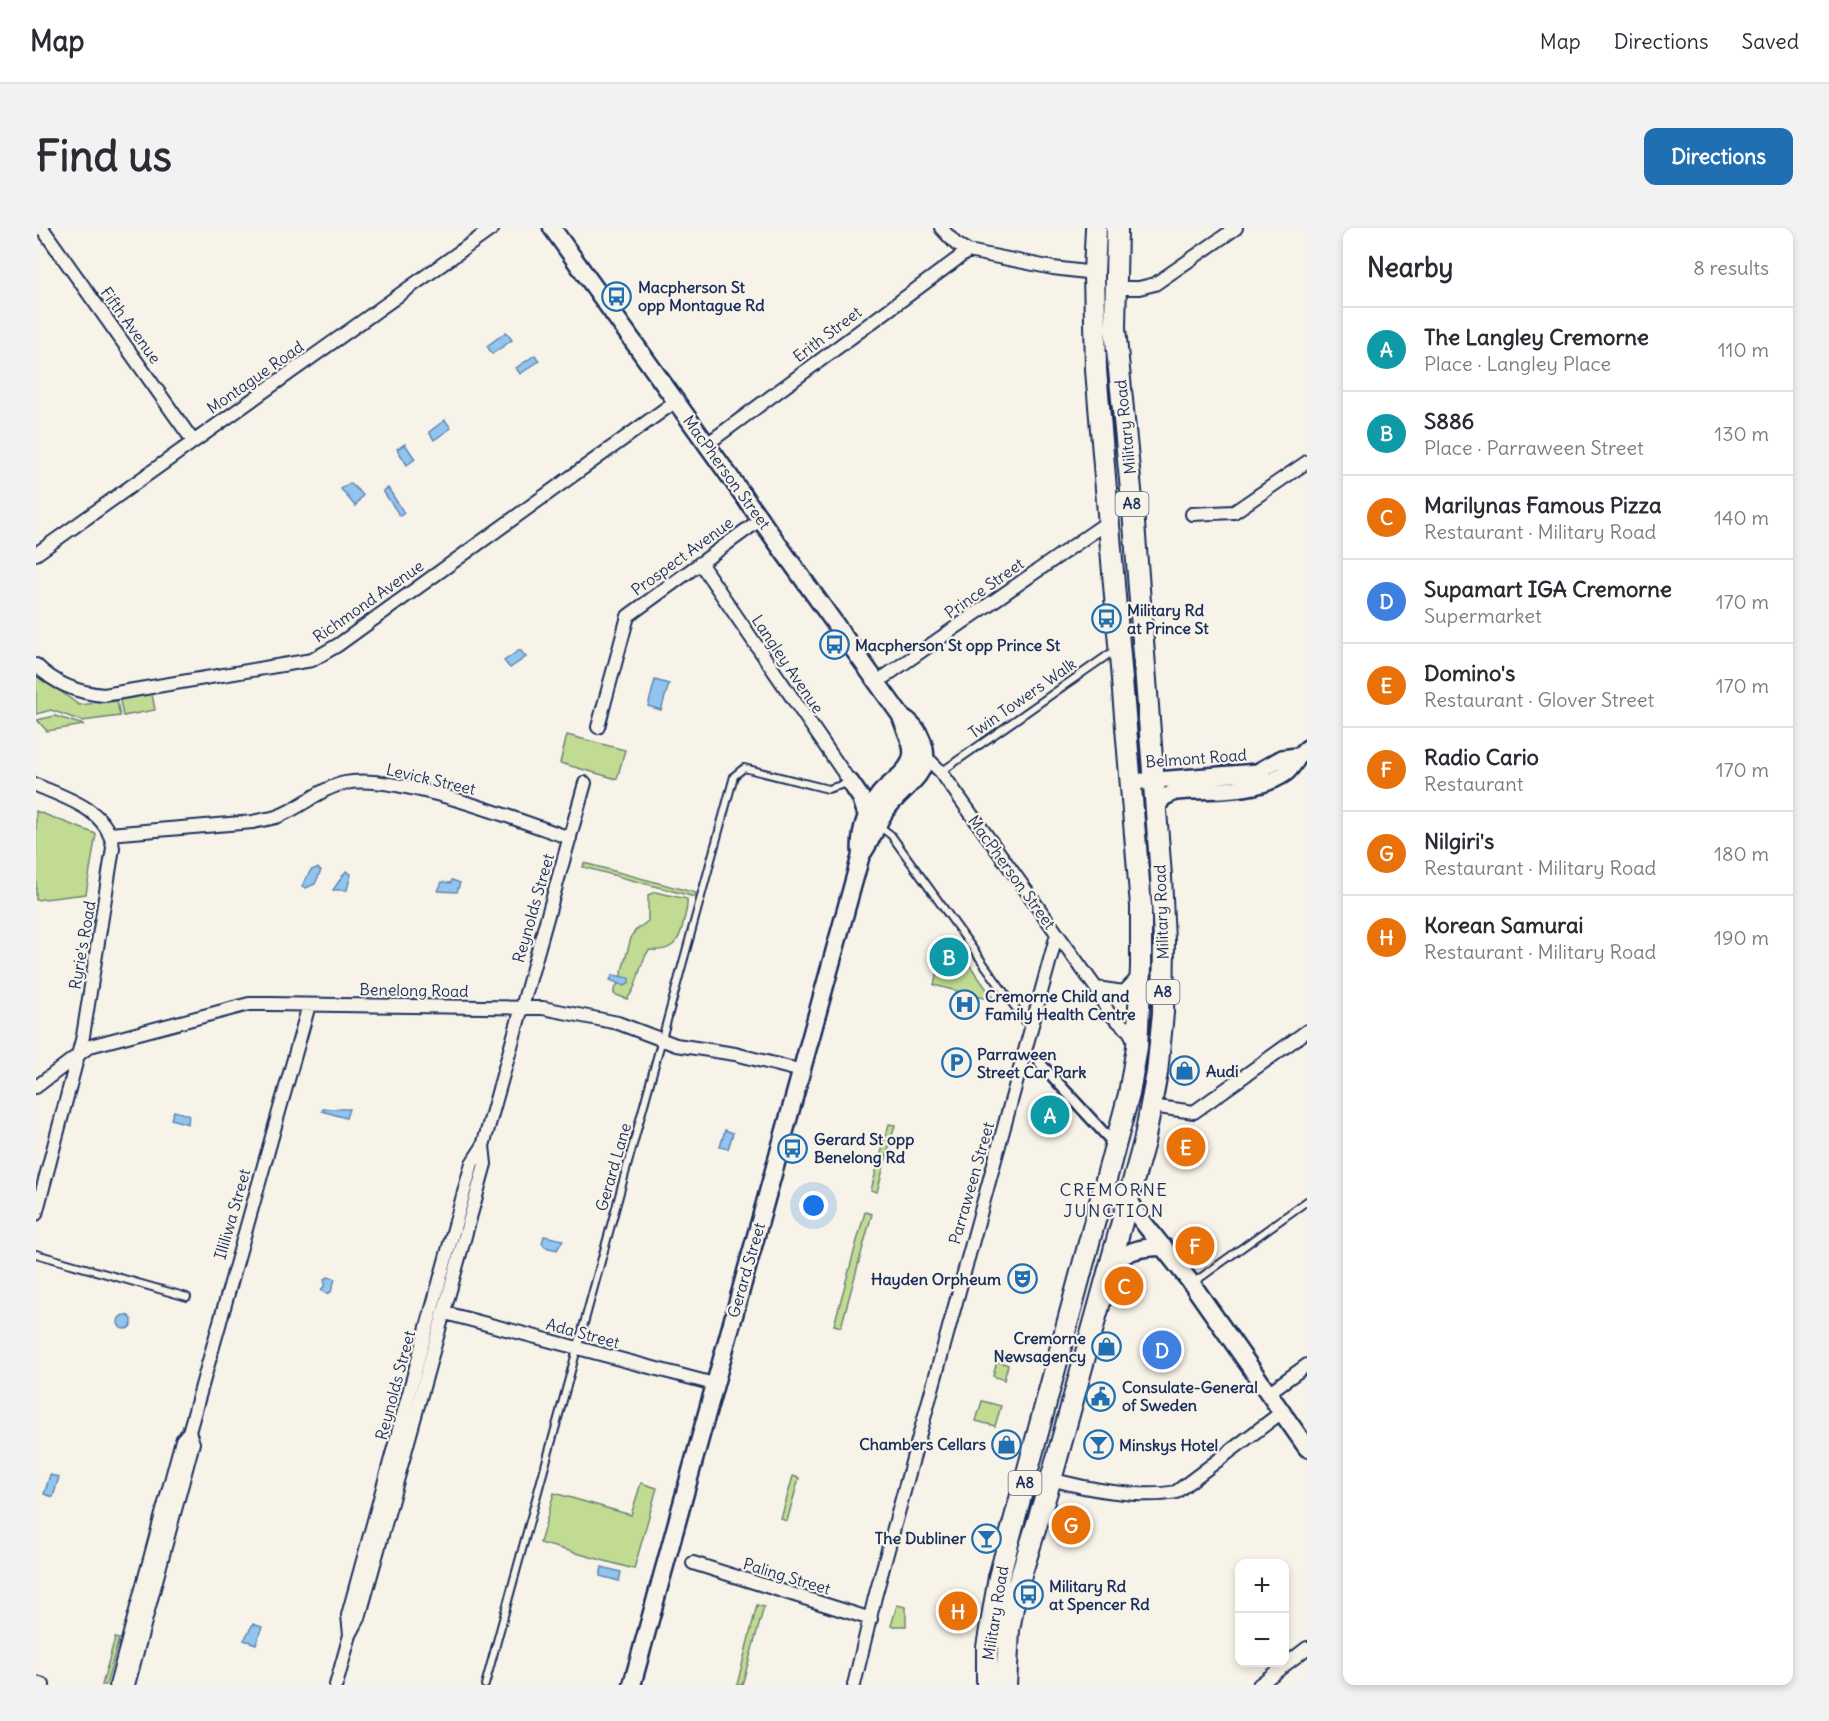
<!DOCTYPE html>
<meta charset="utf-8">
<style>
body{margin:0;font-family:Delius,sans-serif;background:#f2f2f3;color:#2b2b33}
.controls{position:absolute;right:18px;bottom:18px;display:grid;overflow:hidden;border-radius:12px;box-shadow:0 3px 9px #0003}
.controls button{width:54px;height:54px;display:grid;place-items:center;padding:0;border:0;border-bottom:2px solid #e1e1e2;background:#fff;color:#2b2b33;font:30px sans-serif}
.you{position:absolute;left:778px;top:978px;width:21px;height:21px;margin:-15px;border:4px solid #fff;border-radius:50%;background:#1a73e8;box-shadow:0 0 0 9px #1a73e833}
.badge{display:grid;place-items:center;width:39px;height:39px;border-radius:50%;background:#1f6fb2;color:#fff;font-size:20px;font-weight:700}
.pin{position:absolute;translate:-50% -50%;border:3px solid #fff;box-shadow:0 2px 6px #0006}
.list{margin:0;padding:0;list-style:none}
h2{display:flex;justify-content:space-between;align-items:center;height:78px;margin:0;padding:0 24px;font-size:26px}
h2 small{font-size:20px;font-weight:400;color:#7c7c81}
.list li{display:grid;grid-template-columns:39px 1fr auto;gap:18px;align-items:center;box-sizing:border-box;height:84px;padding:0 24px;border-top:2px solid #e1e1e2}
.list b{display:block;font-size:22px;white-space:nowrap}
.list p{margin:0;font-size:20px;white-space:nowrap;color:#7c7c81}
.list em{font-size:20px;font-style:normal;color:#7c7c81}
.map{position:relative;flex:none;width:1271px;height:1457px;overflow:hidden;border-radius:12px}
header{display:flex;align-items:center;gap:36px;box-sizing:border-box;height:84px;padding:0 30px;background:#fff;border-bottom:2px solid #e1e1e2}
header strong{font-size:28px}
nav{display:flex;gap:33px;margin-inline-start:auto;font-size:21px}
.intro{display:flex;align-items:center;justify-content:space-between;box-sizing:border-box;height:144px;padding:0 36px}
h1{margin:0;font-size:42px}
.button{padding:15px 27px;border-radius:12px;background:#1f6fb2;color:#fff;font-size:21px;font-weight:700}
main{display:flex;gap:36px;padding:0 36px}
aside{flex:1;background:#fff;border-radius:12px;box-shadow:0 3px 9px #0003}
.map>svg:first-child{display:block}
.green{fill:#c1db92;stroke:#6e8578;stroke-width:1.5}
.water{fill:#91c4ee;stroke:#6288b4;stroke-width:1.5}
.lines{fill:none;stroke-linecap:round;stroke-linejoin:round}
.service-casing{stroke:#1b2f5e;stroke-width:10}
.pedestrian-casing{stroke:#1b2f5e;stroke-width:14}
.minor-casing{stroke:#1b2f5e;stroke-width:16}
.tertiary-casing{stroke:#1b2f5e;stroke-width:20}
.secondary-casing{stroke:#1b2f5e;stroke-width:21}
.trunk-casing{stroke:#1b2f5e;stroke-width:24}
.service{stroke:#f7f3e8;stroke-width:6}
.pedestrian{stroke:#f7f3e8;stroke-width:9}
.minor{stroke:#f7f3e8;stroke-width:12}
.tertiary{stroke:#f7f3e8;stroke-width:15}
.secondary{stroke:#f7f3e8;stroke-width:16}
.trunk{stroke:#f7f3e8;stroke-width:20}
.labels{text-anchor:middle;stroke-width:4.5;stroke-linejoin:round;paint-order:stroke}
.shield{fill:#f7f3e8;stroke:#5d6a87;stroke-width:1.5}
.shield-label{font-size:15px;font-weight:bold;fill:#1b2f5e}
.poi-label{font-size:16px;font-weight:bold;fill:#1b2f5e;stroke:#f7f3e8;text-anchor:start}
.street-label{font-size:16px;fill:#1b2f5e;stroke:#f7f3e8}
.neighbourhood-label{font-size:18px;letter-spacing:1.5px;fill:#1b2f5e;stroke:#f7f3e8}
</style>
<header>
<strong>Map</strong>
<nav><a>Map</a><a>Directions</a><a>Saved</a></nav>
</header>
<div class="intro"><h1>Find us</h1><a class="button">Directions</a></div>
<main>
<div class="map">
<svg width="1271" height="1457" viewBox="0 0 1271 1457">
<rect width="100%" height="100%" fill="#f7f3e8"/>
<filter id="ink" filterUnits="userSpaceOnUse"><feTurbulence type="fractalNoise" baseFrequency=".0167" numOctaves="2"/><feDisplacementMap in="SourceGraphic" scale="12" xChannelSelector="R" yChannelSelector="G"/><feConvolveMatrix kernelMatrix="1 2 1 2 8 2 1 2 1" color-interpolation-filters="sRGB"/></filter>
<g filter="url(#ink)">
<path class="green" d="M0,445L43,477L81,473L84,488L46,493L15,482L0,486Z
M116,466L119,482L87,488L84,472Z
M19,488L48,497L11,503L1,492Z
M531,507L589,522L581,551L524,535Z
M0,583L60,606L50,666L0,672Z
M548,635L660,665L659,669L547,639Z
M619,664L651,671C652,681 649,686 647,696C643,716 634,724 613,722C602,737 603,758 591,771L578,766V762L583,754L595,710L599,703L612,693V667Z
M923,722L959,773L898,757L904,734L918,738Z
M853,896L859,897L841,964L835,962Z
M829,984L836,986L805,1099L798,1097Z
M961,1133L972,1137L968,1152L957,1148Z
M946,1173L965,1178L959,1198L940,1193Z
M757,1248L763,1250L751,1293L745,1291Z
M605,1255L621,1260L598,1341L504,1315L518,1265L595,1287Z
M721,1377L728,1379L706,1457H701Z
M861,1377L870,1379V1398H855Z
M79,1410L83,1411L70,1457H66Z"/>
<path class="water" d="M470,104L476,112L456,126L451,118Z
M499,127L503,133L484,146L480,140Z
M409,192L415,200L398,212L393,204Z
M369,216L379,231L371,237L361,221Z
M314,255L327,267L319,278L305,261Z
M352,260L368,285L364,288L347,263Z
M484,422L490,429L474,440L468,433Z
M619,452L633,456L625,482L612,478Z
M281,640L285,642L279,656L270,660L266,658L275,642Z
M310,643L315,646L311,662H297Z
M416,652L424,655L421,664L402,663L406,654L415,655Z
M577,747L593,750V756L588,758L574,752Z
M287,881H313L310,890L286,883Z
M138,883L153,887L152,896L135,891Z
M689,902L697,905L692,921L684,919Z
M508,1008L527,1012L521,1022L509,1019L506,1015Z
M292,1049L299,1051L295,1064L290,1066L285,1062L289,1057L288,1051Z
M82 1094a7 7 0 1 1 14 0a7 7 0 1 1-14 0Z
M14,1247L23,1249L17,1269L8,1266Z
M566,1339L585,1344L583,1353L564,1348Z
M217,1396L226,1399L220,1416L208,1412Z"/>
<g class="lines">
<defs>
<path id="service" d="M905,544L1079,422
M842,601H847L855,607L994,800
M0,1026L151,1069
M1157,1055L1271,973
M449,1457L698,548L708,540L792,561L812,555"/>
<path id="pedestrian" d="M1004,835L1079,917"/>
<path id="minor" d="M6,0L157,213
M905,0L920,16L932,23L1017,40L1058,45
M1078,60H1103L1119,56L1200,0
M671,216L932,23
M1156,286L1198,284L1271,234
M0,326L457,0
M664,335L814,554
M0,437C19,456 42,465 68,467L276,432L302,417L640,173
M841,454L1073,293
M562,499L592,388L725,291
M888,532L895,534L905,544L1060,760L1072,784L1093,803L1099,814
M0,557C30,570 73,582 77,620L47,808L0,986
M73,606L217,594C225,592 233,591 240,589C264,581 284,560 309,555C359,544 484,593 534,610
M1060,760L1088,764L1104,747
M0,859L54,818L213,776H233L507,780L582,795L640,817L699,826L766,843
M1115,878L1158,884L1271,803
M409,1085L678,1156
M1232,1165L1271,1137
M1015,1251C1050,1261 1105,1271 1140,1264L1246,1184
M657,1335L835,1391
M314,1407L312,1387L436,935L447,918L549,555
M0,1455L7,1457
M80,1457L146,1212L153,1204L273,777
M92,1457L157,1215L153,1204
M300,1457L314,1407L323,1390L449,936L447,918
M818,1457L839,1369L1021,706
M1223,1457L1271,1420"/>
<path id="tertiary" d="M1095,554L1221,544L1246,530L1261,528
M1120,582L1127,570L1139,564C1174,561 1220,566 1250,545C1258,539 1261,528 1271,520"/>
<path id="secondary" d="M516,0L865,488C868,501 878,514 876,527C875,543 853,555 844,566C830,584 823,605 825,627L596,1457
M814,554L825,570L831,588
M825,627C836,613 840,596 850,582C859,569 872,560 882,547C898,526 884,499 865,488
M1069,963L1092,970L1103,989L1156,1056L1271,1220
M1071,1042C1089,1022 1103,1019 1128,1019"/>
<path id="trunk" d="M951,1457V1419L963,1349L1093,866L1101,819L1105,739V678L1060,142L1058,45L1060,0
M970,1457L973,1402L980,1363L1018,1241L1108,914L1121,845L1127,785L1128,713L1125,648L1097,282L1079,101L1081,0"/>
</defs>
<use href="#service" class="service-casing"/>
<use href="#pedestrian" class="pedestrian-casing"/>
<use href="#minor" class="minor-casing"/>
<use href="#tertiary" class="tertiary-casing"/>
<use href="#secondary" class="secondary-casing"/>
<use href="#trunk" class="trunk-casing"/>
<use href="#service" class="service"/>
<use href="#pedestrian" class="pedestrian"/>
<use href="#minor" class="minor"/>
<use href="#tertiary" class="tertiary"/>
<use href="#secondary" class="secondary"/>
<use href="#trunk" class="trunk"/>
</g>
</g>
<defs>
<symbol id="bus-ring" viewBox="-11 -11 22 22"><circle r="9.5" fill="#f7f3e8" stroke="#1f6fb2" stroke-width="1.5"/><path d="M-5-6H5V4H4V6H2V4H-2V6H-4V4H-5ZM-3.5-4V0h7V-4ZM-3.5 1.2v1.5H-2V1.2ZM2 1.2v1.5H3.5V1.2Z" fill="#1f6fb2"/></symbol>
<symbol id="hospital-ring" viewBox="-11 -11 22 22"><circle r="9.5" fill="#f7f3e8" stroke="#1f6fb2" stroke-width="1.5"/><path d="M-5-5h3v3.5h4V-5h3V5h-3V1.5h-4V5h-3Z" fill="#1f6fb2"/></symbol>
<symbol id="parking-ring" viewBox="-11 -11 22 22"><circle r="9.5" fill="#f7f3e8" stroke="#1f6fb2" stroke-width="1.5"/><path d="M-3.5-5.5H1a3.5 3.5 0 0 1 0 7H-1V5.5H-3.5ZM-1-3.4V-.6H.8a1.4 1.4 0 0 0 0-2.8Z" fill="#1f6fb2"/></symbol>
<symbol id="shop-ring" viewBox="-11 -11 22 22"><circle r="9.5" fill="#f7f3e8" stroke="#1f6fb2" stroke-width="1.5"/><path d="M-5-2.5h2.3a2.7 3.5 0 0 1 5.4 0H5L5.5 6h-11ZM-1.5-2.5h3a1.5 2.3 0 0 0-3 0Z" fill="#1f6fb2"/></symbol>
<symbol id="theatre-ring" viewBox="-11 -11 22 22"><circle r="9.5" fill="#f7f3e8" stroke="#1f6fb2" stroke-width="1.5"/><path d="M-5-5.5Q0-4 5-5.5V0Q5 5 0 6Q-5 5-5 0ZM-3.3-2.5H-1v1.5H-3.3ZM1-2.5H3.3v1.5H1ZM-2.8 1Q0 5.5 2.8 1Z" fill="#1f6fb2"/></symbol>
<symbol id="civic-ring" viewBox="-11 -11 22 22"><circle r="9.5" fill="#f7f3e8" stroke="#1f6fb2" stroke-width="1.5"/><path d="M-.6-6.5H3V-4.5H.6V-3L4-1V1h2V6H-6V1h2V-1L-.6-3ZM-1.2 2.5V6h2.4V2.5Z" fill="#1f6fb2"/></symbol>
<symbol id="bar-ring" viewBox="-11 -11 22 22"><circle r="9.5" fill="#f7f3e8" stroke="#1f6fb2" stroke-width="1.5"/><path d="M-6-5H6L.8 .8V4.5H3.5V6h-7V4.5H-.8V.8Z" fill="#1f6fb2"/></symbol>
</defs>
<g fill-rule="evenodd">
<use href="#bus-ring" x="564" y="52" width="33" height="33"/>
<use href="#bus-ring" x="1054" y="374" width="33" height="33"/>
<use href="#bus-ring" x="782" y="400" width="33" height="33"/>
<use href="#hospital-ring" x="912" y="760" width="33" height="33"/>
<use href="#parking-ring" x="904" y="818" width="33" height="33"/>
<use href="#shop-ring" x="1132" y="826" width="33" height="33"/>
<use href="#bus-ring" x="740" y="904" width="33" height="33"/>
<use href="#theatre-ring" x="970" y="1034" width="33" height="33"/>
<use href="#shop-ring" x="1054" y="1102" width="33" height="33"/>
<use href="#civic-ring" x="1048" y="1152" width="33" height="33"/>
<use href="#shop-ring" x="954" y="1200" width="33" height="33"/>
<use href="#bar-ring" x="1046" y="1200" width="33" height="33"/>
<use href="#bar-ring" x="934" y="1294" width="33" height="33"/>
<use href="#bus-ring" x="976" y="1350" width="33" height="33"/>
</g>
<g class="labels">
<g class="shield">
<rect x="1079.5" y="264" width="33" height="24" rx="4.5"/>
<rect x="1110.5" y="752" width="33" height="24" rx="4.5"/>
<rect x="972.5" y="1243" width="33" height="24" rx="4.5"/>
</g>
<g class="shield-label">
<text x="1096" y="281">A8</text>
<text x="1127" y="769">A8</text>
<text x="989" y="1260">A8</text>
</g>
<g class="poi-label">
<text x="602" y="65">Macpherson St<tspan x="602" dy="18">opp Montague Rd</tspan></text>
<text x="1091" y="388">Military Rd<tspan x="1091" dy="18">at Prince St</tspan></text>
<text x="819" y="423">Macpherson St opp Prince St</text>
<text x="949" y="774">Cremorne Child and<tspan x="949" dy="18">Family Health Centre</tspan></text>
<text x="941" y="832">Parraween<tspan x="941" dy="18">Street Car Park</tspan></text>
<text x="1170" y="849">Audi</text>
<text x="778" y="917">Gerard St opp<tspan x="778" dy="18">Benelong Rd</tspan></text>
<text x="965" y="1057" text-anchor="end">Hayden Orpheum</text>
<text x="1050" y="1116" text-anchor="end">Cremorne<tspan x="1050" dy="18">Newsagency</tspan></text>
<text x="1086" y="1165">Consulate-General<tspan x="1086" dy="18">of Sweden</tspan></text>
<text x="950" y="1222" text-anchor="end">Chambers Cellars</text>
<text x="1083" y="1223">Minskys Hotel</text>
<text x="930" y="1316" text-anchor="end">The Dubliner</text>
<text x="1013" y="1364">Military Rd<tspan x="1013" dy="18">at Spencer Rd</tspan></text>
</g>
<g class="street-label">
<text transform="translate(95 97) rotate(54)" y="6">Fifth Avenue</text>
<text transform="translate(791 106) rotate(-37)" y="6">Erith Street</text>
<text transform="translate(219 149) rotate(-35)" y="6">Montague Road</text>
<text transform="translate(1089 199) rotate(-96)" y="6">Military Road</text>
<text transform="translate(691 244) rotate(54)" y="6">MacPherson Street</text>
<text transform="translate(646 328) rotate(-36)" y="6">Prospect Avenue</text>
<text transform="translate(948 360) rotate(-35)" y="6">Prince Street</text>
<text transform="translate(332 373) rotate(-35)" y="6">Richmond Avenue</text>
<text transform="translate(752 436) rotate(56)" y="6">Langley Avenue</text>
<text transform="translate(986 470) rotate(-35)" y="6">Twin Towers Walk</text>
<text transform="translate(1160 530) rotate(-4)" y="6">Belmont Road</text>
<text transform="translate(395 551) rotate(13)" y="6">Levick Street</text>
<text transform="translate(976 644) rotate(54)" y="6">MacPherson Street</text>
<text transform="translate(497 680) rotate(-74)" y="6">Reynolds Street</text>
<text transform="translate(1125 684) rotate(-92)" y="6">Military Road</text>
<text transform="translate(46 717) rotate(-80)" y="6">Ryrie's Road</text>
<text transform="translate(378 762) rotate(1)" y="6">Benelong Road</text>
<text transform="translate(577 939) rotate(-74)" y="6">Gerard Lane</text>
<text transform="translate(935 955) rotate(-74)" y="6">Parraween Street</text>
<text transform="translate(196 986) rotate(-74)" y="6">Illiliwa Street</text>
<text transform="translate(710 1042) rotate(-74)" y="6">Gerard Street</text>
<text transform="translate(547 1105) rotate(15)" y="6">Ada Street</text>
<text transform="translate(359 1157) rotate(-75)" y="6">Reynolds Street</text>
<text transform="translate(751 1348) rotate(17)" y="6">Paling Street</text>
<text transform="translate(959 1385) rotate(-81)" y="6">Military Road</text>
</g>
<g class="neighbourhood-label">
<text x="1078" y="968">CREMORNE<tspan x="1078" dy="21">JUNCTION</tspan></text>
</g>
</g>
</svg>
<div class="controls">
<button>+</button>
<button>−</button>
</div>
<div class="you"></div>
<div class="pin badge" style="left:1014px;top:887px;background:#0f9aa8">A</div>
<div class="pin badge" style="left:913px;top:729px;background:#0f9aa8">B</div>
<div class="pin badge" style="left:1088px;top:1058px;background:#e8710a">C</div>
<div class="pin badge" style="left:1126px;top:1122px;background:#3f7fe0">D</div>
<div class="pin badge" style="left:1150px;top:919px;background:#e8710a">E</div>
<div class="pin badge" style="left:1159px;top:1018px;background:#e8710a">F</div>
<div class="pin badge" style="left:1035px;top:1297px;background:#e8710a">G</div>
<div class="pin badge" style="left:922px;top:1383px;background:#e8710a">H</div>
</div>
<aside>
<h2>Nearby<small>8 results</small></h2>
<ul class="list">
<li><span class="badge" style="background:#0f9aa8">A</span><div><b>The Langley Cremorne</b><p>Place · Langley Place</p></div><em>110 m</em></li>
<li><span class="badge" style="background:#0f9aa8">B</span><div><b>S886</b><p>Place · Parraween Street</p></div><em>130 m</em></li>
<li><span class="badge" style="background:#e8710a">C</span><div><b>Marilynas Famous Pizza</b><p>Restaurant · Military Road</p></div><em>140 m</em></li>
<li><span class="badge" style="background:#3f7fe0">D</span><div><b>Supamart IGA Cremorne</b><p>Supermarket</p></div><em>170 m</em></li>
<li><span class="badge" style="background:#e8710a">E</span><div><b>Domino's</b><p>Restaurant · Glover Street</p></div><em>170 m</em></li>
<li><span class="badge" style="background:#e8710a">F</span><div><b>Radio Cario</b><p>Restaurant</p></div><em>170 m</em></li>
<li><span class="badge" style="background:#e8710a">G</span><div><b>Nilgiri's</b><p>Restaurant · Military Road</p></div><em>180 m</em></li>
<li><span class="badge" style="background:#e8710a">H</span><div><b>Korean Samurai</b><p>Restaurant · Military Road</p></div><em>190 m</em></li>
</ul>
</aside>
</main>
